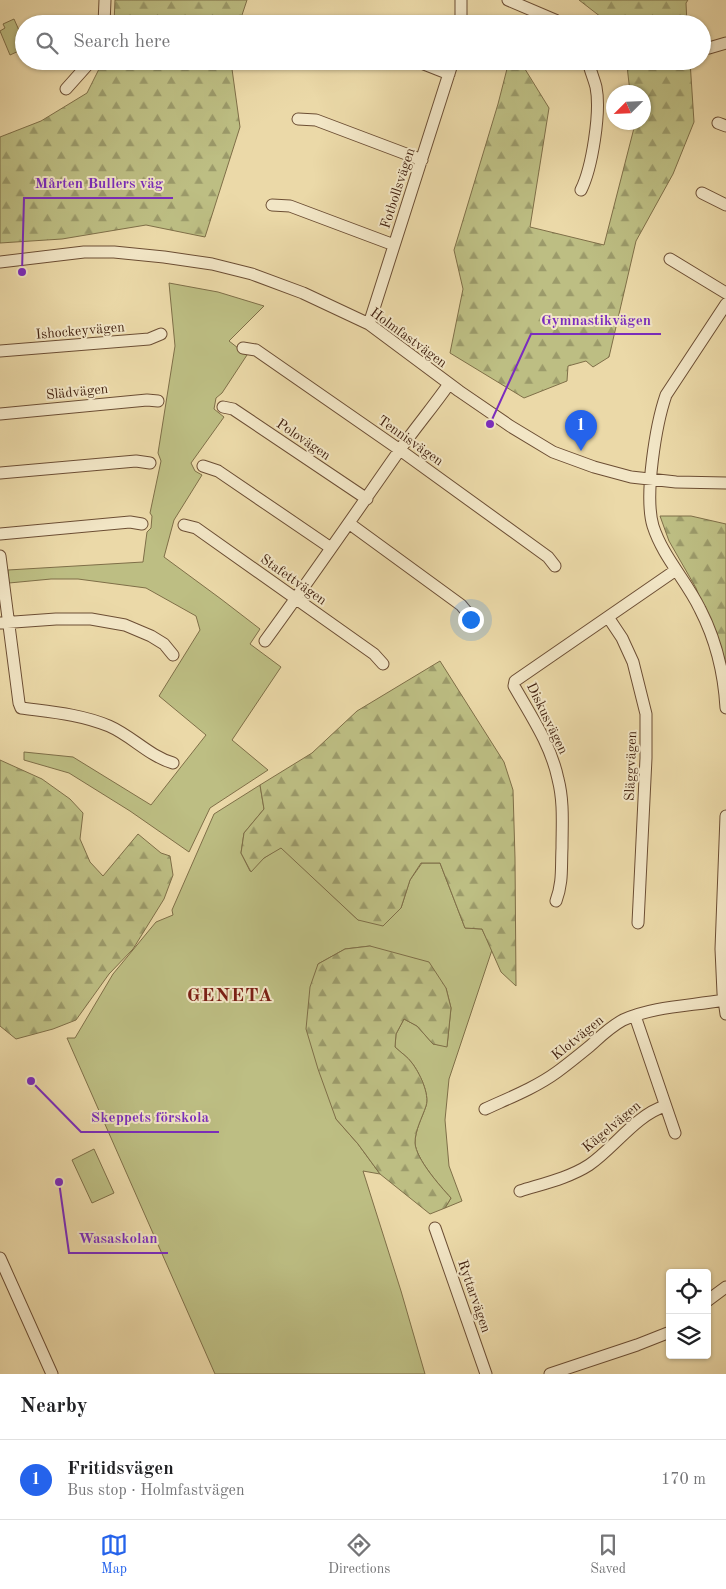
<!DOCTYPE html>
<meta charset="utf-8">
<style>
body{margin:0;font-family:"Old Standard TT",serif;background:#f2f2f2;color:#202124}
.controls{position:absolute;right:15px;bottom:15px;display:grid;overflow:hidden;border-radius:5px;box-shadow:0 1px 4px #0004}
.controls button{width:45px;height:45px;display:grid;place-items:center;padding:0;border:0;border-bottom:1px solid #e0e0e0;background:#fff;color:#202124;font:25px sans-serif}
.compass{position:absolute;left:606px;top:85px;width:45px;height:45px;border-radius:50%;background:#fff;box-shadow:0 1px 4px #0004;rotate:246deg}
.you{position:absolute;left:470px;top:619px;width:18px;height:18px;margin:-12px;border:4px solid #fff;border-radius:50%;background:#1a73e8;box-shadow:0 0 0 8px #1a73e833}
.badge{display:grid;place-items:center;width:32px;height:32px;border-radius:50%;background:#2563eb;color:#fff;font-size:16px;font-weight:700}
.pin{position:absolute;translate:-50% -41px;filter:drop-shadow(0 1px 2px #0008)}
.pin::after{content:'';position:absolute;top:26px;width:18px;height:15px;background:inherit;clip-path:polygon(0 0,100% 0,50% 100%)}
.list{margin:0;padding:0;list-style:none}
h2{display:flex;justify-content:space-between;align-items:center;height:65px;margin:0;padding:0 20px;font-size:21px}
h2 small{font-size:16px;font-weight:400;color:#757577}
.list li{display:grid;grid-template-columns:32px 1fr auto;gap:15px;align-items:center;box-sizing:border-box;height:80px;padding:0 20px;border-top:1px solid #e0e0e0}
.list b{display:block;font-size:19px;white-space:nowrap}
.list p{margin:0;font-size:16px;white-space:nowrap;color:#757577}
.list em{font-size:16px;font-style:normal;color:#757577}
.icon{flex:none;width:28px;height:28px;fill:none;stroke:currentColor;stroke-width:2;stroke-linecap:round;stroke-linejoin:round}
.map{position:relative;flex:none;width:726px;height:1374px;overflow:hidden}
.search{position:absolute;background:#fff;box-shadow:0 1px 4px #0004;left:15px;right:15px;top:15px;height:55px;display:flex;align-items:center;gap:12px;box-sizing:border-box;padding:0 18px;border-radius:28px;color:#757577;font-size:19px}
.sheet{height:145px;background:#fff}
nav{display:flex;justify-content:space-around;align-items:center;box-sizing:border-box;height:70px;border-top:1px solid #e0e0e0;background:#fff;font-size:14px;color:#757577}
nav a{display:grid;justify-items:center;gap:2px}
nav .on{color:#2563eb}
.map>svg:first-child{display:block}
.green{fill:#bdbe83;stroke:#7f6f48}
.forest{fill:url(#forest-firs);stroke:#7f6f48}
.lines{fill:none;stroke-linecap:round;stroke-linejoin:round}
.minor-casing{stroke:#6c4e34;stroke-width:13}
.minor{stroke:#f2e6c6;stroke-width:11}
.labels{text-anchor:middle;stroke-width:4;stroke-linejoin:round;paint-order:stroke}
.street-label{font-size:14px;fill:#41200e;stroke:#f2e6c6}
.district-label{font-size:19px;font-weight:bold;letter-spacing:1px;fill:#7a1f14;stroke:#f2e6c6}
.leader{fill:none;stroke:#7b2cbf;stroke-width:2}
.callout-dot{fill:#7b2cbf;stroke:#f2e6c6;stroke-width:2}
.callout-label{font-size:15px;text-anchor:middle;font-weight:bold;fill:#7b2cbf;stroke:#f2e6c6;stroke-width:4;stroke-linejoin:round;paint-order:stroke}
</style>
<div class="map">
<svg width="726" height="1374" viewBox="0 0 726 1374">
<defs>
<pattern id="forest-firs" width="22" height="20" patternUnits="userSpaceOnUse" patternTransform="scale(1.25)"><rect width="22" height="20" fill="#bdbe83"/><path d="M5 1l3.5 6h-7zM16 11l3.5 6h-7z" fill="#9b9a6a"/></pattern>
</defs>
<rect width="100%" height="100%" fill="#ebd9a8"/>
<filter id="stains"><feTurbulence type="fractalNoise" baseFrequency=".004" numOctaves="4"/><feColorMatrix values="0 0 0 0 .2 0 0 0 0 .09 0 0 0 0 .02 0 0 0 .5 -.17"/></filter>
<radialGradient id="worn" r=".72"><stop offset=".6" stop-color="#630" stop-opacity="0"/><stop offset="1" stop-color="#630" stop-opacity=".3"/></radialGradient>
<path class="green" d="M14,19L22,37L16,40L21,50L10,55L0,31L5,28L3,24Z
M169,283L218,292L264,306L229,341L247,355L222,393L216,398L214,409L224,417L191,463L195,471L202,475L174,520L164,557L221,599L260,629L250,644L281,667L232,740L268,770L210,808L189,852L130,811L69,773L24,760V752L73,757L151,805L206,735L159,696L200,630L196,616L146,588L78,579H51L9,583L8,570L143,562L147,532L151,528L152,516L150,513L161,461L158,453L175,346Z
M260,785L264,809L244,833L241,853L250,871L264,858L281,847L358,920L401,908L410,880L422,863H440L465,928L482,929L492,950L449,1079L445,1120L449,1166L462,1201L445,1208L451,1198C440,1186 416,1159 415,1143C415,1130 422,1118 426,1106C430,1094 419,1072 412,1063C408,1057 400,1052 395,1047L396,1034L404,1019L417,1026L433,1044L447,1046L451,1008L446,988L370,946L345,949L318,964L336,1119L358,1144L380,1174L363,1171L401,1291L425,1374H215L67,1038H75L113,974L156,922L173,915L172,910L214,814Z
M94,1149L114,1193L92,1203L72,1160Z"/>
<path class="forest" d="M115,0H247L239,24H114Z
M579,0H688L686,3L687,24H610Z
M103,61H233L232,69L240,127L205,237L146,225L62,239L0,243V137L41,121L87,93Z
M509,61H520L549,108L530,227L604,245L634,128L633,123L644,122V92H630L627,66L625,61H690L694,122L673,174L636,241L609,357L593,367L586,361L568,366L567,381L524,398L450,353L463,289L454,250L498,104Z
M660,516H691L726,524V680L712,630L696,588L669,541Z
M440,661L504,762L513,790L515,858L516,986L501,972L482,929L465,928L440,863H421L410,880L401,908L383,926L358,920L281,848L264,858L251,872L241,853L244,833L264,809L260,785L312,753L357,711Z
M0,760L42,779L70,799L83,813L80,839L90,862L103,876L138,834L161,853L170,856L173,875L164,899L133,949L109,974L76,1020L53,1029L16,1039L0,1026Z
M370,946L429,962L446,988L451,1008L447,1047L433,1044L417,1026L404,1019L396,1034L395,1047C400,1052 408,1057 412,1063C419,1072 430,1094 426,1106C422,1118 415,1130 415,1143C416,1159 440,1186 451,1198L445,1208L430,1214L380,1174L358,1144L336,1119L318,1069L306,1029L310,987L318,964L345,949Z"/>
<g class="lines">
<defs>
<path id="minor" d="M508,0L555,20L561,24
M299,23L318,24
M104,24L105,0
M461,24V0
M709,48L726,43
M416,61L449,74
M66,89L91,61
M298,119L316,120L422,160
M718,123L726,126
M581,190C592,168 601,112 596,87C594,79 590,70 588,61
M702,193L726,205
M272,205L290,206L394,245
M670,259L726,293
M0,262L84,252H114L164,257L212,264L252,274L303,293L369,324L459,391L510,426L553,452L594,467L631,477L676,482L726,483
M726,304L666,395C656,424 644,496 653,526C663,557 686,580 700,609C716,640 724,673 726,708
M369,324L453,61
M243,348L256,350L400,450L548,557L555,566
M0,351L149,339L161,334
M223,407L233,409L367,499
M0,414L147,400L158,401
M203,466L218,471L331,548
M0,473L136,461L150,463
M350,524L461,605L472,618
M184,525L196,528L374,654L383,664
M0,534L130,522L142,524
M0,556L19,703L21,708C51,712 80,714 109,726C132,736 149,756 173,763
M608,617L622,638L633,662L646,714V758L638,923
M0,623L56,619H91L125,625L151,636L164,644L173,655
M265,641C311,578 355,514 399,451C415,428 433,407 449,384
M726,816L721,949L723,993L726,1014
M556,901C563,882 561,868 562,848C562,825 564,802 558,779C551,745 531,716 514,686L515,681L676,570
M635,1016L675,1133
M485,1109C509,1098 535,1088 557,1072C568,1064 579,1055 590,1046C600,1037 610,1027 623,1020C654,1006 691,1006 724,1000
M520,1191C542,1184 569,1178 589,1165C614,1148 636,1115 665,1106
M435,1228L486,1374
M0,1258L52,1374
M707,1301L726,1287
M550,1374L637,1345L670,1332"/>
</defs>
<use href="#minor" class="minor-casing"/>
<use href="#minor" class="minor"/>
</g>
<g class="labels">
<g class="street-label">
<text transform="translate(397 188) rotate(-72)" y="5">Fotbollsvägen</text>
<text transform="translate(80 330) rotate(-5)" y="5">Ishockeyvägen</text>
<text transform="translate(409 337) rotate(36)" y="5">Holmfastvägen</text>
<text transform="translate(77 391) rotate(-6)" y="5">Slädvägen</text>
<text transform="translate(304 439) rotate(34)" y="5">Polovägen</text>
<text transform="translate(411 440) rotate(35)" y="5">Tennisvägen</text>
<text transform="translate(294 579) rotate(35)" y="5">Stafettvägen</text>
<text transform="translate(548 718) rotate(64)" y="5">Diskusvägen</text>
<text transform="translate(630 766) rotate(-88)" y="5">Släggvägen</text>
<text transform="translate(577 1037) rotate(-39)" y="5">Klotvägen</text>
<text transform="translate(611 1126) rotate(-40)" y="5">Kägelvägen</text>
<text transform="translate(475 1296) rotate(71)" y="5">Ryttarvägen</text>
</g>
<g class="district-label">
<text x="230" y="1001">GENETA</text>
</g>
</g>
<path class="leader" d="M22 272L24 198H173M490 424L531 334H661M31 1081L81 1132H219M59 1182L69 1253H168"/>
<g class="callout-dot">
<circle cx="22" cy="272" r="5"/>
<circle cx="490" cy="424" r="5"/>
<circle cx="31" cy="1081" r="5"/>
<circle cx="59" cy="1182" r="5"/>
</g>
<g class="callout-label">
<text x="99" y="188">Mårten Bullers väg</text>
<text x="596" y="325">Gymnastikvägen</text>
<text x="150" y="1122">Skeppets förskola</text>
<text x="118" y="1243">Wasaskolan</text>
</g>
<rect width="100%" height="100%" filter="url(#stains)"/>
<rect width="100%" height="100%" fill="url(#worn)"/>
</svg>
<div class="controls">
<button><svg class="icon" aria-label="locate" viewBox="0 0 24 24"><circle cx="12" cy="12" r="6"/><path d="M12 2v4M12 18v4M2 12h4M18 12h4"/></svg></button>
<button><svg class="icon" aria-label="layers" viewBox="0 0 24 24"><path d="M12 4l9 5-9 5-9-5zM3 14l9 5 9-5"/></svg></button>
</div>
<svg class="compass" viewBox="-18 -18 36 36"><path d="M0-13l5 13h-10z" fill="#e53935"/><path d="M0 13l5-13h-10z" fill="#757577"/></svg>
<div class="you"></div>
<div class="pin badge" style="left:581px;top:451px">1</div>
<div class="search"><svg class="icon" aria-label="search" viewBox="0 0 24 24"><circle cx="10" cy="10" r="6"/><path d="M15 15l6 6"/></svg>Search here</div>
</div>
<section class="sheet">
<h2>Nearby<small></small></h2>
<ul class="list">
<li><span class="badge">1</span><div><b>Fritidsvägen</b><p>Bus stop · Holmfastvägen</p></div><em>170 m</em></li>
</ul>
</section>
<nav>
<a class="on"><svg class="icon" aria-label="map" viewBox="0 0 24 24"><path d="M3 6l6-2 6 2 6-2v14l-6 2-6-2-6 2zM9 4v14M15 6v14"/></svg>Map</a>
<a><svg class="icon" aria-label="directions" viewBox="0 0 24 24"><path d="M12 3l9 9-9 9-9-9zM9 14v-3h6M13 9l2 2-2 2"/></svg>Directions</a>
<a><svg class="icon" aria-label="saved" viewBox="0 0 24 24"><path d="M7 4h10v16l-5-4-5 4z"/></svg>Saved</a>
</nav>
